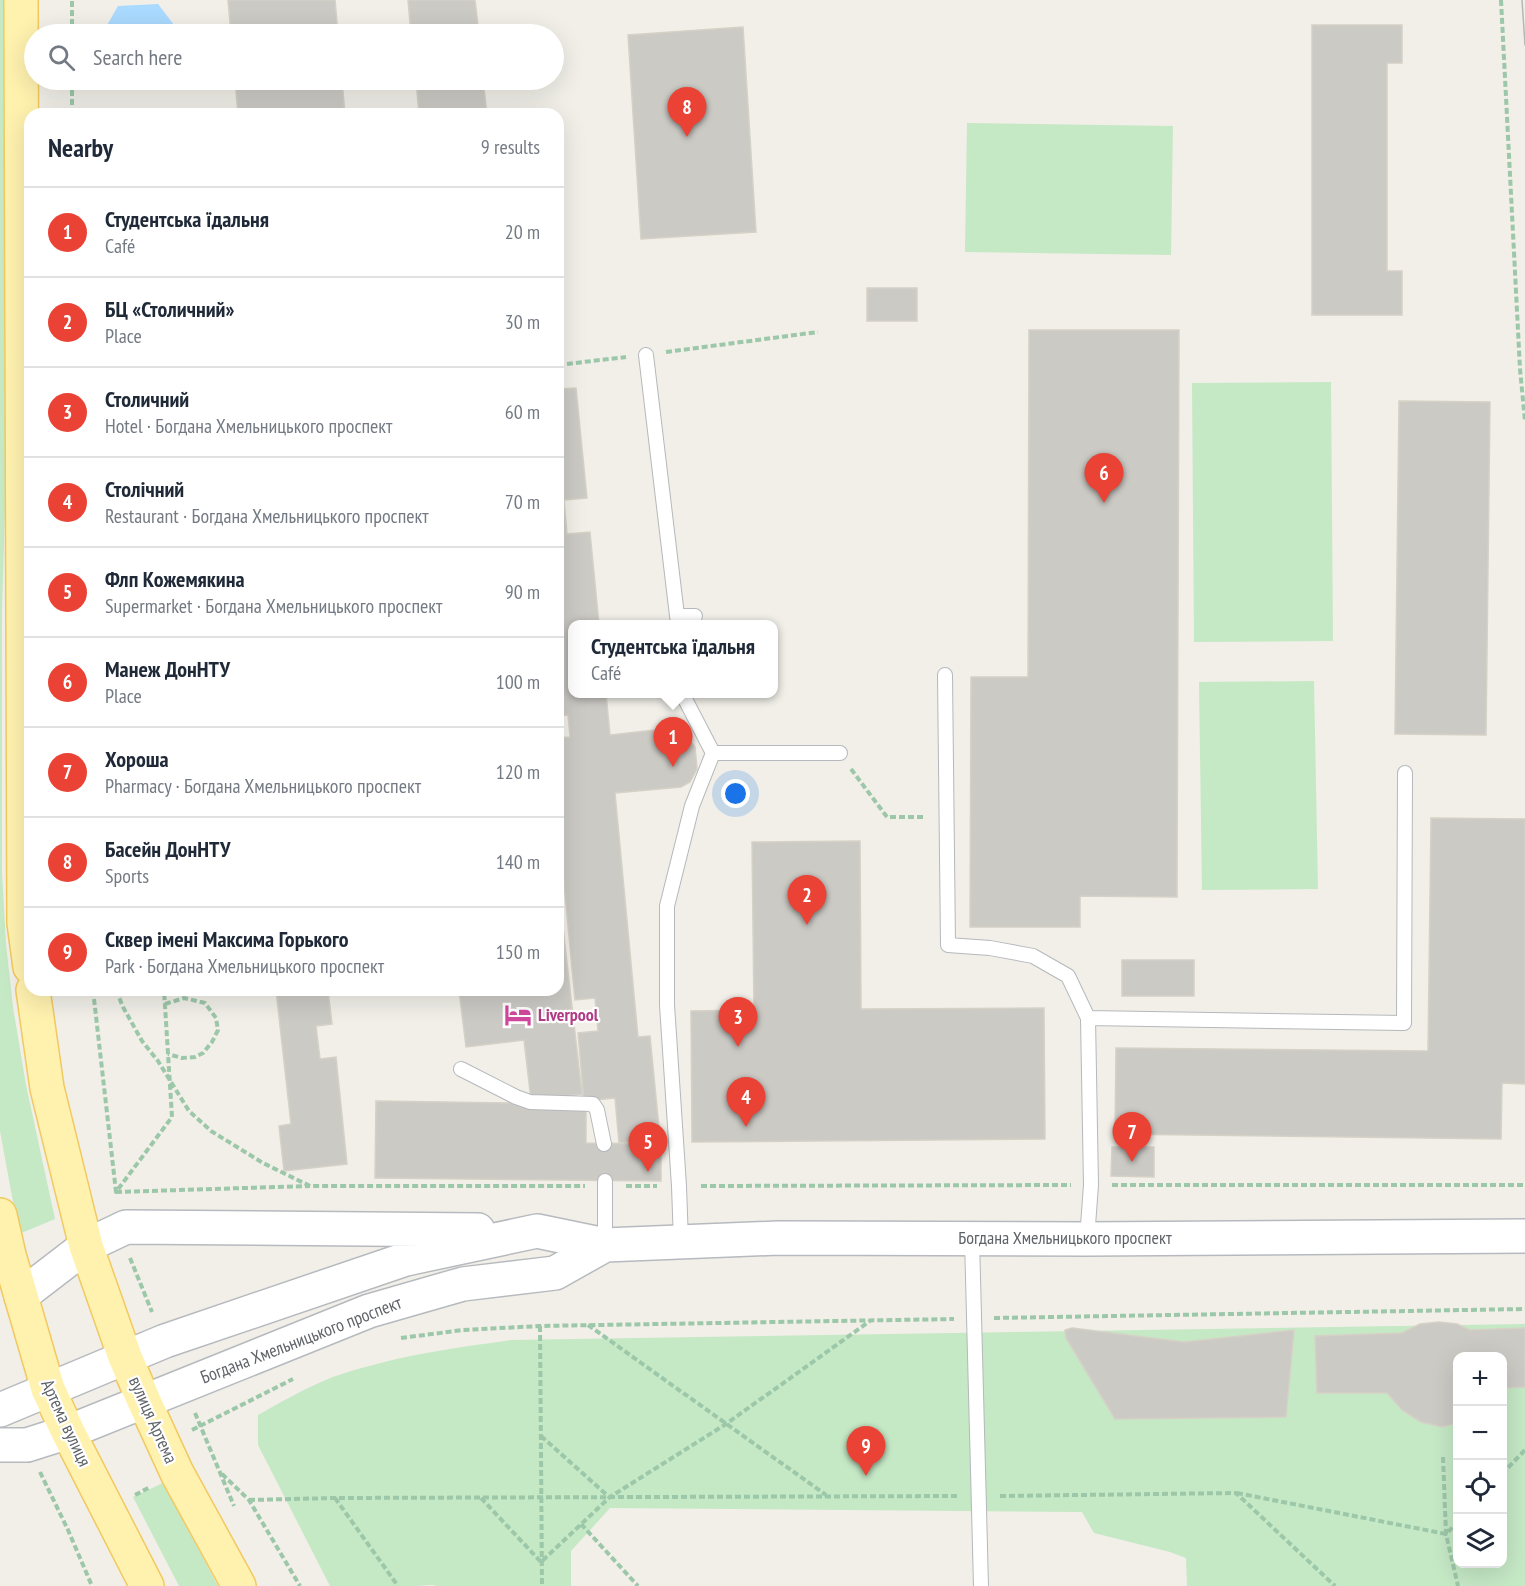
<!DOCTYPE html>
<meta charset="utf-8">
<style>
body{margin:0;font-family:"PT Sans Narrow",sans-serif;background:#f2f2f3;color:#1f2937}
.controls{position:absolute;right:18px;bottom:18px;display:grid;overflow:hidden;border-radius:12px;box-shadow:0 6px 24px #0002}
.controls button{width:54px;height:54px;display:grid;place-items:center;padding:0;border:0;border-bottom:2px solid #e0e1e3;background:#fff;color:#1f2937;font:30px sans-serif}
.you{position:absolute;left:736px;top:794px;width:21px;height:21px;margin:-15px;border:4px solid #fff;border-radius:50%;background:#1a73e8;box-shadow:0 0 0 9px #1a73e833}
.badge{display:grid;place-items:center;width:39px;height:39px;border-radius:50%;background:#ea4335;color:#fff;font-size:20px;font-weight:700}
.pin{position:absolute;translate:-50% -50px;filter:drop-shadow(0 2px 3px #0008)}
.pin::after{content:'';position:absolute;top:32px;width:21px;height:18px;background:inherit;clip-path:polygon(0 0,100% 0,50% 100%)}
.popup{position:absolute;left:568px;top:620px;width:210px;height:78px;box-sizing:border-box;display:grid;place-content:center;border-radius:12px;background:#fff;filter:drop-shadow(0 2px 4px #0005);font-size:20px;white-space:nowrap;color:#747a83}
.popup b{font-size:22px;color:#1f2937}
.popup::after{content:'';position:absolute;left:50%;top:100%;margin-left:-12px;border:12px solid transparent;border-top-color:#fff}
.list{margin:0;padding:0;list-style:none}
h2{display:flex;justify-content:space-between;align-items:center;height:78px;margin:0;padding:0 24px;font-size:26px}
h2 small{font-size:20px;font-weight:400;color:#747a83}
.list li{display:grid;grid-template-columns:39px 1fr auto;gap:18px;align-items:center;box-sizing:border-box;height:90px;padding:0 24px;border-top:2px solid #e0e1e3}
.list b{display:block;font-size:22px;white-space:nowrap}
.list p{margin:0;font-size:20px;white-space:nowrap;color:#747a83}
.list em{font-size:20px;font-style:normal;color:#747a83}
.icon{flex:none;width:33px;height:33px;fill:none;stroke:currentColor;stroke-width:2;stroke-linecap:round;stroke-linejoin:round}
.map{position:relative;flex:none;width:1525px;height:1586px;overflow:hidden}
.search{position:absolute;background:#fff;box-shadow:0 6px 24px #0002;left:24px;top:24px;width:540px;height:66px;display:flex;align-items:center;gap:15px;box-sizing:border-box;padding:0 21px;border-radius:33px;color:#747a83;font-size:22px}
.panel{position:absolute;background:#fff;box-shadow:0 6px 24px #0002;left:24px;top:108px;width:540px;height:888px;border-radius:18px}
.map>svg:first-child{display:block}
.green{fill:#c5e8c5;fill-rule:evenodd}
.water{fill:#aadaff}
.building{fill:#cccac5;stroke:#d6d1c6;stroke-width:1.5}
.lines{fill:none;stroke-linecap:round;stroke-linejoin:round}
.lane-casing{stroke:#b5b8bc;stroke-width:16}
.secondary-casing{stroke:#b6babf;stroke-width:36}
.primary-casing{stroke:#f2c960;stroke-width:36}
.path{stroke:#9cc7a9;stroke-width:4;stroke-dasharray:6 3;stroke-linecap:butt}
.lane{stroke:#fff;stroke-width:14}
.secondary{stroke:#fff;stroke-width:33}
.primary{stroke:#fff2af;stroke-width:33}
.tram{stroke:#b6b7b8;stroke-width:1.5}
.labels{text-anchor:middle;stroke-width:4.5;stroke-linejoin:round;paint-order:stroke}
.hotel-label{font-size:18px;font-weight:bold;fill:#b23c85;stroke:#fff;text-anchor:start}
.street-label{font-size:18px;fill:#5f6368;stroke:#fff}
</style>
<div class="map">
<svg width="1525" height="1586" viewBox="0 0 1525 1586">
<rect width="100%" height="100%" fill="#f1efe8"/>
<path class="green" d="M0,0H4V14L7,329L6,475L2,609V873L6,944L13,1007L26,1085L55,1219L19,1234L0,1131Z
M967,123L1173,126L1171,255L965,252Z
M1331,382L1333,641L1194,642L1192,383Z
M1314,681L1318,889L1202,890L1199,682Z
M1525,1324V1586H1187L1186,1558L1170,1552L1094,1533L1082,1512L610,1508L571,1551V1586H436L433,1585L415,1586H330L258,1445V1415C281,1402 304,1389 328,1379C337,1375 348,1372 358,1369C408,1354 460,1347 511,1340ZM1458,1356H1502V1564H1458Z
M163,1483L218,1586H179L133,1497Z"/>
<path class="water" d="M158,4L181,34H102L118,6Z"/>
<path class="building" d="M228,0H335L338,34H231Z
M408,0H475L479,34H411Z
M1312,25H1402V63H1387V271H1402V315H1312Z
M743,27L756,232L641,239L628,35Z
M235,80H342L345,114H238Z
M416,80H483L487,114H419Z
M867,288H917V321H867Z
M1029,330H1179L1177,897L1080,896V927H970L971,677H1028Z
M576,388L587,498L564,500L567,534L590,532L599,624H572V694H606L610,735L673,728L687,736L695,747L697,769L690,782L681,787L615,793L638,1037L650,1036L660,1138L619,1143L615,1098L584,1101L578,1033L598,1031L595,998L575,1000L558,820V738L570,737L568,715L558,716V389Z
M1399,401L1490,402L1486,735L1395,734Z
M1431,818L1525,819V1084L1502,1083L1501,1139L1115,1134L1116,1048L1428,1051Z
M860,841L861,1009L1044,1008L1045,1139L692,1142L691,1011L754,1010L752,842Z
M558,884L582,1094L531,1100L524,1040L466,1047L459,990H558Z
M1122,960H1194V996H1122Z
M276,990H328L332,1024L316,1026L320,1059L336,1057L347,1164L284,1171L279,1126L291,1124Z
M376,1101L586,1104V1143L661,1144V1181L375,1178Z
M1112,1147H1154V1177L1111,1176Z
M1439,1322L1457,1324L1470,1330L1525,1328V1387L1502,1388V1356H1458V1423L1442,1427L1421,1422L1402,1410L1387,1393H1317L1315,1336L1402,1333L1420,1324Z
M1072,1328L1184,1342L1294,1330L1286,1417L1115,1419L1066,1338L1065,1330Z"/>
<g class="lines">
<defs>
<path id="lane" d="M646,355L678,624
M677,616H695
M945,675L948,945L990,948L1033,956L1068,976L1088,1018L1091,1185L1087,1239
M713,753H840
M1088,1018L1404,1023L1405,773
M461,1069L516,1097L530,1102L593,1104L597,1110L604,1144
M605,1181V1245
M972,1239L981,1586
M681,1242L679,1186L667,1005V906L692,806L713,753L685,699V694"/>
<path id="secondary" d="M21,1296L86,1246L126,1227L478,1230
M0,1410L165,1341L406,1259L537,1231L605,1245L778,1238L1087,1239L1525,1236
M0,1445H27L68,1432L369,1311L463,1284L555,1273L605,1245"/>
<path id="primary" d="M21,0L24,923L30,967
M33,990L47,1088L86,1246L125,1357L144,1401L177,1473L239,1586
M0,1215L9,1255L48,1389L68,1432L147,1586"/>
</defs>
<use href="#lane" class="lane-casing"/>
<use href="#secondary" class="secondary-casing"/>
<use href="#primary" class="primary-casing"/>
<path class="path" d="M1501,0L1520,369L1525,421
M72,34V0
M72,114V80
M666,352L818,332
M558,365L626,357
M851,769L887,817H925
M93,990L116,1192L172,1117L164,990
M116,990L123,1007L142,1041L158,1061L189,1111L211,1131L263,1163L310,1186H585
M165,1004L184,998L205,1003L216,1018L218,1030L212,1042L203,1053L195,1057L182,1058L168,1054
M1112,1185H1525
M626,1186H657
M701,1186L1071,1185
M116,1192L309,1186
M130,1258L152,1312
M994,1318L1525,1309
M588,1325L826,1495
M540,1326L542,1586
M401,1338L463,1330L540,1326L954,1319
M195,1413L234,1506
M192,1430L293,1379
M541,1436L609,1497
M1443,1457L1446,1534L1458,1586
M40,1472L68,1530L92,1586
M222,1474L249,1500L300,1586
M1502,1474L1525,1450
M1237,1493L1446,1534L1458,1522
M135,1495L150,1487
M1000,1496L1236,1493L1335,1586
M335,1498L398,1586
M481,1498L541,1562L610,1497L726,1424L870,1321
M249,1500L335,1498L959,1496
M581,1524L638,1586"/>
<use href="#lane" class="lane"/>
<use href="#secondary" class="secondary"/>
<use href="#primary" class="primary"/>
<path class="tram" d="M1522,0L1525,45"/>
</g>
<defs>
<symbol id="hotel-bare" viewBox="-9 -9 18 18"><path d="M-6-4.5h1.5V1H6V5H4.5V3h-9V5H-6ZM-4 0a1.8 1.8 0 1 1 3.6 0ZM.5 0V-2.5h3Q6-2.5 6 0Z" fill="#d1479c" stroke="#fff" stroke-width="2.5" paint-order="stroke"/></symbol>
</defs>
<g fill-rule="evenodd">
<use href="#hotel-bare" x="499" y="996" width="38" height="38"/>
</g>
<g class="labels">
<g class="hotel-label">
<text x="538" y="1021">Liverpool</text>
</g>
<g class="street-label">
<text x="1065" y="1244">Богдана Хмельницького проспект</text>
<text transform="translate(301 1340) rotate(-21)" y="6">Богдана Хмельницького проспект</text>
<text transform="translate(153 1420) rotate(66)" y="6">вулиця Артема</text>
<text transform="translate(66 1423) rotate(65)" y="6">Артема вулиця</text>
</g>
</g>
</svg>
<div class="controls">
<button>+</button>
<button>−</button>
<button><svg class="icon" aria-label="locate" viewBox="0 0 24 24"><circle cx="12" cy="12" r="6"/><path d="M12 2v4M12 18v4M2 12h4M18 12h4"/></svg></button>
<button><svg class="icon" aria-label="layers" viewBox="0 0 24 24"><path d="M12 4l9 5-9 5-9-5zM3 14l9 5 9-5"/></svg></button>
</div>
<div class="you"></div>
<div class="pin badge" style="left:673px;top:767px">1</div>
<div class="popup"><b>Студентська їдальня</b>Café</div>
<div class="pin badge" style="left:807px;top:925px">2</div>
<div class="pin badge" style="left:738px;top:1047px">3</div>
<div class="pin badge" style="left:746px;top:1127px">4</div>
<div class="pin badge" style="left:648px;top:1172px">5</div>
<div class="pin badge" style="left:1104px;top:503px">6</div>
<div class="pin badge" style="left:1132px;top:1162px">7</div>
<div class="pin badge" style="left:687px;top:137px">8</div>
<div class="pin badge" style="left:866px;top:1476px">9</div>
<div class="search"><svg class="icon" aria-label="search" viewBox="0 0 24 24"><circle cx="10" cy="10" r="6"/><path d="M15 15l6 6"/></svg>Search here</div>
<section class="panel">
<h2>Nearby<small>9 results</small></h2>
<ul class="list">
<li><span class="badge">1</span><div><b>Студентська їдальня</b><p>Café</p></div><em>20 m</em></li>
<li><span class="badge">2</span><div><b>БЦ «Столичний»</b><p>Place</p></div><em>30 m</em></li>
<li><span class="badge">3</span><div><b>Столичний</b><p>Hotel · Богдана Хмельницького проспект</p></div><em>60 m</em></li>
<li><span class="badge">4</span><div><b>Столічний</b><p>Restaurant · Богдана Хмельницького проспект</p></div><em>70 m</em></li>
<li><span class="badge">5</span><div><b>Флп Кожемякина</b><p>Supermarket · Богдана Хмельницького проспект</p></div><em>90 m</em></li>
<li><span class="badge">6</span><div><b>Манеж ДонНТУ</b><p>Place</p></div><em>100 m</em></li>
<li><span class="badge">7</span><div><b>Хороша</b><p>Pharmacy · Богдана Хмельницького проспект</p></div><em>120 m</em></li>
<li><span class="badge">8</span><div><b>Басейн ДонНТУ</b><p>Sports</p></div><em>140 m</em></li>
<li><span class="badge">9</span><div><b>Сквер імені Максима Горького</b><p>Park · Богдана Хмельницького проспект</p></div><em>150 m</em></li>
</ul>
</section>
</div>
